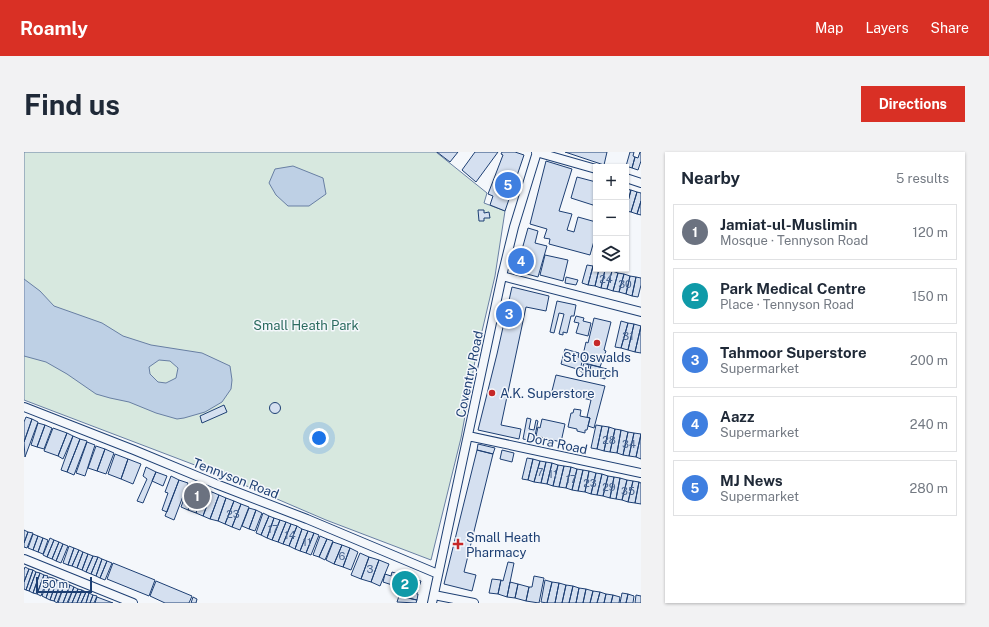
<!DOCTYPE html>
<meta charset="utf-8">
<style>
body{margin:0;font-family:"Public Sans",sans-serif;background:#f2f2f3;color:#1f2937}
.controls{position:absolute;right:12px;top:12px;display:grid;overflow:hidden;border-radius:0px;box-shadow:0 1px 3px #0004}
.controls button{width:36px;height:36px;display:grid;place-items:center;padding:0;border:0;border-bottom:1px solid #e0e1e3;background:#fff;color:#1f2937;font:20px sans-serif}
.scale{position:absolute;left:12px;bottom:10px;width:56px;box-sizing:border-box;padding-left:4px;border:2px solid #1d3f73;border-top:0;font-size:11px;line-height:14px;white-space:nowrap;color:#1d3f73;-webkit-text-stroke:3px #f4f7fb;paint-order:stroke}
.you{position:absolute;left:295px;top:286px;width:14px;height:14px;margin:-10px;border:3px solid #fff;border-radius:50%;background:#1a73e8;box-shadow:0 0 0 6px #1a73e833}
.badge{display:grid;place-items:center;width:26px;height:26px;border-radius:50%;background:#d93025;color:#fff;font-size:13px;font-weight:700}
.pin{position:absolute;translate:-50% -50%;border:2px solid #fff;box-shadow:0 1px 4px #0006}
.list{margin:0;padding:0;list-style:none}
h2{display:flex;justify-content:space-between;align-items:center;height:52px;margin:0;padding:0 16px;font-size:17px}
h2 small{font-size:13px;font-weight:400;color:#747a83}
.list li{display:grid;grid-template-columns:26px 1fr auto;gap:12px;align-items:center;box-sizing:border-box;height:56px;margin:0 8px 8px;padding:0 8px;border:1px solid #e0e1e3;border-radius:0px}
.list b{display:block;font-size:15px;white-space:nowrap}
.list p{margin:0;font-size:13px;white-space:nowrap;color:#747a83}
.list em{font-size:13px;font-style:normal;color:#747a83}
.icon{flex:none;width:22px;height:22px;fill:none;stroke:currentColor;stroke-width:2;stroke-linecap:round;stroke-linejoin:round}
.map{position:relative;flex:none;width:617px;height:451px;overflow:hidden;border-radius:0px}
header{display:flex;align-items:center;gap:24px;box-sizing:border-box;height:56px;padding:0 20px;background:#d93025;color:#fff}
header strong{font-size:19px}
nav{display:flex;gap:22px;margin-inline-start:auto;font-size:14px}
.intro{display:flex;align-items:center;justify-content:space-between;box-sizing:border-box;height:96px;padding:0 24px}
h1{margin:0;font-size:28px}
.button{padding:10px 18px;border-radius:0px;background:#d93025;color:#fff;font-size:14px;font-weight:700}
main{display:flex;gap:24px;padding:0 24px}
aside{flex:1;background:#fff;border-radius:0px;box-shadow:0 1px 3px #0004}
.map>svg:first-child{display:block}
.green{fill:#d7e8df;stroke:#687fa3}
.water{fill:#bed0e5;stroke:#687fa3;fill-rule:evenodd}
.building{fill:#d5e0f0;stroke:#1d3f73}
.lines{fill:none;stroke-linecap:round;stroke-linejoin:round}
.minor-casing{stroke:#1d3f73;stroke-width:10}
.minor{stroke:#f4f7fb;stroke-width:8}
.poi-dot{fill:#c62828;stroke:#f4f7fb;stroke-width:1.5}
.labels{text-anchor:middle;stroke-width:3;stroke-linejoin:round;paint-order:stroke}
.number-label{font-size:11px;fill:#4b6792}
.park-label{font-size:13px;fill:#2c6c60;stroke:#f4f7fb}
.poi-label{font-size:13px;fill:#1d3f73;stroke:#f4f7fb;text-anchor:start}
.street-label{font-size:13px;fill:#1d3f73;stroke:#f4f7fb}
</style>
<header>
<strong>Roamly</strong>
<nav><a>Map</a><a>Layers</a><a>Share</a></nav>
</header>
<div class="intro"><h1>Find us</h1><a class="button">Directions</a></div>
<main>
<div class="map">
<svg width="617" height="451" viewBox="0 0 617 451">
<rect width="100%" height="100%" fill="#f4f7fb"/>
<path class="green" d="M0,0H412L463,41L460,51L481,59L471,124L451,209L437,286L407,408L302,368L197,323L0,248Z"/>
<path class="water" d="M269,14L299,26L302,42L285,54H264L252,43L245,31L251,17Z
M0,127L16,139L30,154L78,171L99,184L127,193L178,201L206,214L208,228L207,237L198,250L181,260L160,266L153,267L132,261L105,250L86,246L72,242L43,222L22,210L0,204ZM135,208L146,209L154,216L152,226L142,231L134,230L126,222L125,215Z"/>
<path class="building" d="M413,0H434L426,10Z
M451,0H474L452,30L438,18Z
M478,0H491L500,3L481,59L466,53L469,44L464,42L479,3L477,2Z
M541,0H583L580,13Z
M606,0H610L609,4L611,5L608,16L602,14Z
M616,0H617V9L614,18L608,16L611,5L614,6Z
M522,9L548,17L535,59L548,62L543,78L550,80L554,65L572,70V82L566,103L525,92L526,87L520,86L523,77L506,72Z
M553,25L572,30V54L547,46Z
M602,37L607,38L602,57Z
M607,38L613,40L607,60L602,59V57Z
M613,40L617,41V49L613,62L607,60Z
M617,49V63L613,62Z
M454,58H460V61L465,60L466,66H460V69H455Z
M504,76L514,79L511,91L523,94L514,125L492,119Z
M521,103L544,108L539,129L516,123Z
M563,113L569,114L564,133L558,131Z
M569,114L572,115V117H575L571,134L564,133Z
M575,117L581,118L577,136L571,134Z
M581,118L588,119L583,137L577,136Z
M588,119L594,121L589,139L583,137Z
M594,121L600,122L595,140L589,139Z
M600,122L606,124L602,142L595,140Z
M606,124L612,125L608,144L602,142Z
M542,125L554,128L552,133L541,131Z
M612,125L617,126V133L614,145L608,144Z
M488,135L525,144L522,159L502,155L477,273L497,277L495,287L454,278L473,202Z
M533,149L552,153L550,164H547L543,181L539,180V183L535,182L540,162L535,161L530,181L526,180Z
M552,164L560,166L559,169L567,171L564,184L552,181L555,171L550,170Z
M570,166L587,170L580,198L582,199L576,215L560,211L562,204L559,203L562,190L564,191Z
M597,169L604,171L597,196L591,195Z
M604,171L610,172L604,198L597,196Z
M610,172L617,174L611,200L604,198Z
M617,174V201L611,200Z
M541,197L555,201L554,205L558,206L557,210H558L556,218L537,212Z
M560,211L565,213L563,222L557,220Z
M567,213L583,217L581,227L565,223Z
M532,223L581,234L570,276L564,274L566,266L563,265L567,248L528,239Z
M245.5 256a5.5 5.5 0 1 1 11 0a5.5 5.5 0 1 1-11 0Z
M200,253L203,260L178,271L176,264Z
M550,257L557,258L556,264L566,266L563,278H561V281L553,279V277L544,275L547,261H549Z
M2,265L8,267L0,290V270Z
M503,266L507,267L505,277L510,278L512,268L514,269L510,289L499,287Z
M8,267L14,270L1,305L0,290Z
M518,267L541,272L537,290L512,284L514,275L516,276Z
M14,271L21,273L13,295L7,293Z
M21,273L28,276L20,297L13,295Z
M572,273L578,274L573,297L567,296Z
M578,274L585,275L580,299L573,297Z
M585,275L591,277L586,300L580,299Z
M29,276L43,281L34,304L20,299Z
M591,277L597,278L593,301L586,300Z
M597,278L604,280L599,303L593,301Z
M604,280L610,281L605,304L599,303Z
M43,281L49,284L39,307L34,304Z
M610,281L617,282L612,305L605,304Z
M617,282V307L612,305Z
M49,284L56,287L43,320L37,318Z
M56,287L63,289L50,323L43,320Z
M63,290L71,293L61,324L52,321Z
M454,292L471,296L469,302L453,298Z
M72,294L81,297L73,319L64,316Z
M81,297L90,301L82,322L73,319Z
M453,298L469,302L440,420L452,423L448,439L420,432Z
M478,298L490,301L488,310L476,307Z
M91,302L104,307L97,327L84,322Z
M503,306L509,307L504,328L498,327Z
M104,307L117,312L109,332L97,327Z
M509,307L516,309L510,330L504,328Z
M516,309L522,310L517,331L510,330Z
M522,310L528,311L523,332L517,331Z
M528,311L534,313L529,334L523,332Z
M534,313L540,314L535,335L529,334Z
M540,314L547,315L542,336L535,335Z
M122,315L132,320L119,351L113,349L123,327L119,324Z
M547,315L553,317L548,338L542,336Z
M553,317L559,318L554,339L548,338Z
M559,318L565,319L561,340L554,339Z
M565,319L572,321L567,342L561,340Z
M132,320L143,324L139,334L128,329Z
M572,321L578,322L573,343L567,342Z
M578,322L584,324L579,344L573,343Z
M147,324L155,328L143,360L138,358L144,341L141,340Z
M584,324L590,325L586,346L579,344Z
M590,325L596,326L592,347L586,346Z
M596,326L603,328L598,348L592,347Z
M155,328L164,331L150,368L141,364Z
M603,328L609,329L604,350L598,348Z
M609,329L615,330L611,351L604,350Z
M615,330L617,331V352L611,351Z
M166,331L173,334L164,358L157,355Z
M173,334L180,337L172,361L164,358Z
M180,337L188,340L179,364L172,361Z
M188,340L195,343L186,367L179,364Z
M195,343L202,346L194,369L186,367Z
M202,346L210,349L201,372L194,369Z
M210,349L217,352L208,375L201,372Z
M217,352L225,355L216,378L208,375Z
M225,356L232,358L225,377L218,374Z
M232,358L238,361L231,379L225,377Z
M239,361L245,364L237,383L232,381Z
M245,364L250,366L243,386L237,383Z
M250,366L256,368L248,388L243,386Z
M256,368L262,370L254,390L248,388Z
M262,370L267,372L259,392L254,390Z
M267,372L273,374L265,394L259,392Z
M273,374L278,377L271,397L265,394Z
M278,377L284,379L276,399L271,397Z
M0,378L4,380L0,391Z
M284,379L290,381L282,401L276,399Z
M4,380L9,381L3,396L0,395V391Z
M290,381L295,383L287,403L282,401Z
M9,382L14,384L9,398L4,396Z
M14,384L19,386L14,400L9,398Z
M296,384L303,387L295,405L289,403Z
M19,386L24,388L19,402L14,400Z
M26,386L30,388L23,405L19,403Z
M303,387L309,389L301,408L295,405Z
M30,388L35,390L28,407L23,405Z
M35,390L39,392L32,409L28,407Z
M309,390L318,393L310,412L302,408Z
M39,392L44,394L37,411L32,409Z
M318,393L326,396L319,415L310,412Z
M45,394L50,396L44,413L39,411Z
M50,396L55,398L48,414L44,413Z
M326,396L334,400L327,418L319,415Z
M55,398L59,400L53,416L48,414Z
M59,400L64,402L58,418L53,416Z
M336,401L345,405L337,427L327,423Z
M64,402L69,404L62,420L58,418Z
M69,404L74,405L67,422L62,420Z
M74,405L78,407L72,424L67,422Z
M345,405L355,408L347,430L337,427Z
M78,407L83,409L76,426L72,424Z
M355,408L365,412L356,434L347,430Z
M83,409L88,411L81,428L76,426Z
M484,410L490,411L483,445L474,442L477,428L479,429Z
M89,411L131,428L125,444L83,427Z
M1,415L5,417L0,430V418Z
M5,417L9,418L2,438L0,437V430Z
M9,418L12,420L5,439L2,438Z
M12,420L16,421L9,441L5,439Z
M368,420L397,429L393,441L359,430L361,422L367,424Z
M16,421L20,423L13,442L9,441Z
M20,423L24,424L17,444L13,442Z
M510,424L520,426L515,451L502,449L505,435H508Z
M25,425L29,426L22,446L18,444Z
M29,426L33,428L26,448L22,446Z
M468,427L477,428L474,442L465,441Z
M33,428L37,430L30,449L26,448Z
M521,428L528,430L523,451L517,450Z
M132,429L168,444L165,451H141L126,444Z
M37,430L41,431L33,451L30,449Z
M486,430L494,432L491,446L483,445Z
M528,430L535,431L531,451H523Z
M41,431L46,433L39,451H34Z
M535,431L542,433L538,451H531Z
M494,432L505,435L502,449L491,446Z
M46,433L50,435L43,451H39Z
M542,433L549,434L545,451H538Z
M549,434L555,436L552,451H545Z
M50,435L54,437L48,451H44Z
M555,436L562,437L559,451H552Z
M54,437L58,438L53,451H48Z
M562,437L569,439L566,451H559Z
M58,438L62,440L57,451H53Z
M376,438L394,442L393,448L375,444Z
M569,439L576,440L573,451H566Z
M62,440L65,441L62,451H57Z
M576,440L582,442L580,451H573Z
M65,441L69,443L66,451H62Z
M598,441L604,442L602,451H596Z
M582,442L589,443L587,451H580Z
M604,442L610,444L609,451H602Z
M69,443L73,444L70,451H66Z
M589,443L596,445L595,451H587Z
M612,443L617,444V451H611Z
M375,444L393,448L392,451L373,450Z
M73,445L89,451H71Z
M169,445L173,447L172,451H167Z"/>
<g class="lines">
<defs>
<path id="minor" d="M512,0L572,17
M602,26L617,31
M478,124L617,160
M0,255L110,298L192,332L283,367L414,422
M444,284L617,321
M0,407L109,451
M410,443L450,451
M408,451L478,124L490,75L513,0"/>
</defs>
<use href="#minor" class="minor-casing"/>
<use href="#minor" class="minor"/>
</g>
<g class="poi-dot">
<circle cx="573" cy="191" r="4"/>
<circle cx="468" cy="241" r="4"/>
<path d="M432 386h4v4h4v4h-4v4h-4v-4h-4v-4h4z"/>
</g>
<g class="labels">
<g class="number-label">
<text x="582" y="131">24</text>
<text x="601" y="136">30</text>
<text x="604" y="188">31</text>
<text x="585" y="292">28</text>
<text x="605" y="296">34</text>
<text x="516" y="324">7</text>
<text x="529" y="326">11</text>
<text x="547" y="331">17</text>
<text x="566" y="335">23</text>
<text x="585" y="339">29</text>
<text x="604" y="343">35</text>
<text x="209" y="366">23</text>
<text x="249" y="381">17</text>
<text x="266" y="387">14</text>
<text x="283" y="394">11</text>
<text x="318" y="408">6</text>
<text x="346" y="421">3</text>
</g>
<g class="park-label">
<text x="282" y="178">Small Heath Park</text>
</g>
<g class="poi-label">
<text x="573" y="210" text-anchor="middle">St Oswalds<tspan x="573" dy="15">Church</tspan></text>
<text x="476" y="246">A.K. Superstore</text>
<text x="442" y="390">Small Heath<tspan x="442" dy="15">Pharmacy</tspan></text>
</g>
<g class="street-label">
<text transform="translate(445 222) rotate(-78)" y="5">Coventry Road</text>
<text transform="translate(533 291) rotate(12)" y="5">Dora Road</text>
<text transform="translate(212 326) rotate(21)" y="5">Tennyson Road</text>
</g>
</g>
</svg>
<div class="controls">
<button>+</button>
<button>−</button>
<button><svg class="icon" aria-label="layers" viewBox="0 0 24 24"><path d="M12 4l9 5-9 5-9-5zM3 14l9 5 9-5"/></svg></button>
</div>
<div class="scale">50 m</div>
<div class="you"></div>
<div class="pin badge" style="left:173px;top:344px;background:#6b7280">1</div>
<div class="pin badge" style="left:381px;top:432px;background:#0f9aa8">2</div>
<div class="pin badge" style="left:485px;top:162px;background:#3f7fe0">3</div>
<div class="pin badge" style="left:497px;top:109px;background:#3f7fe0">4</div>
<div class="pin badge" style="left:484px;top:33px;background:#3f7fe0">5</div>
</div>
<aside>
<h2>Nearby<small>5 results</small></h2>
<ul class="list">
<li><span class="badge" style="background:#6b7280">1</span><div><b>Jamiat-ul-Muslimin</b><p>Mosque · Tennyson Road</p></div><em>120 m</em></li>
<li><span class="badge" style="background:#0f9aa8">2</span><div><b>Park Medical Centre</b><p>Place · Tennyson Road</p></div><em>150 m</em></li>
<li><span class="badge" style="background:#3f7fe0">3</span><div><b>Tahmoor Superstore</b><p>Supermarket</p></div><em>200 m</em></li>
<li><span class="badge" style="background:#3f7fe0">4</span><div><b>Aazz</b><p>Supermarket</p></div><em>240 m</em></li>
<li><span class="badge" style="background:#3f7fe0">5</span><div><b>MJ News</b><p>Supermarket</p></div><em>280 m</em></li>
</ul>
</aside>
</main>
